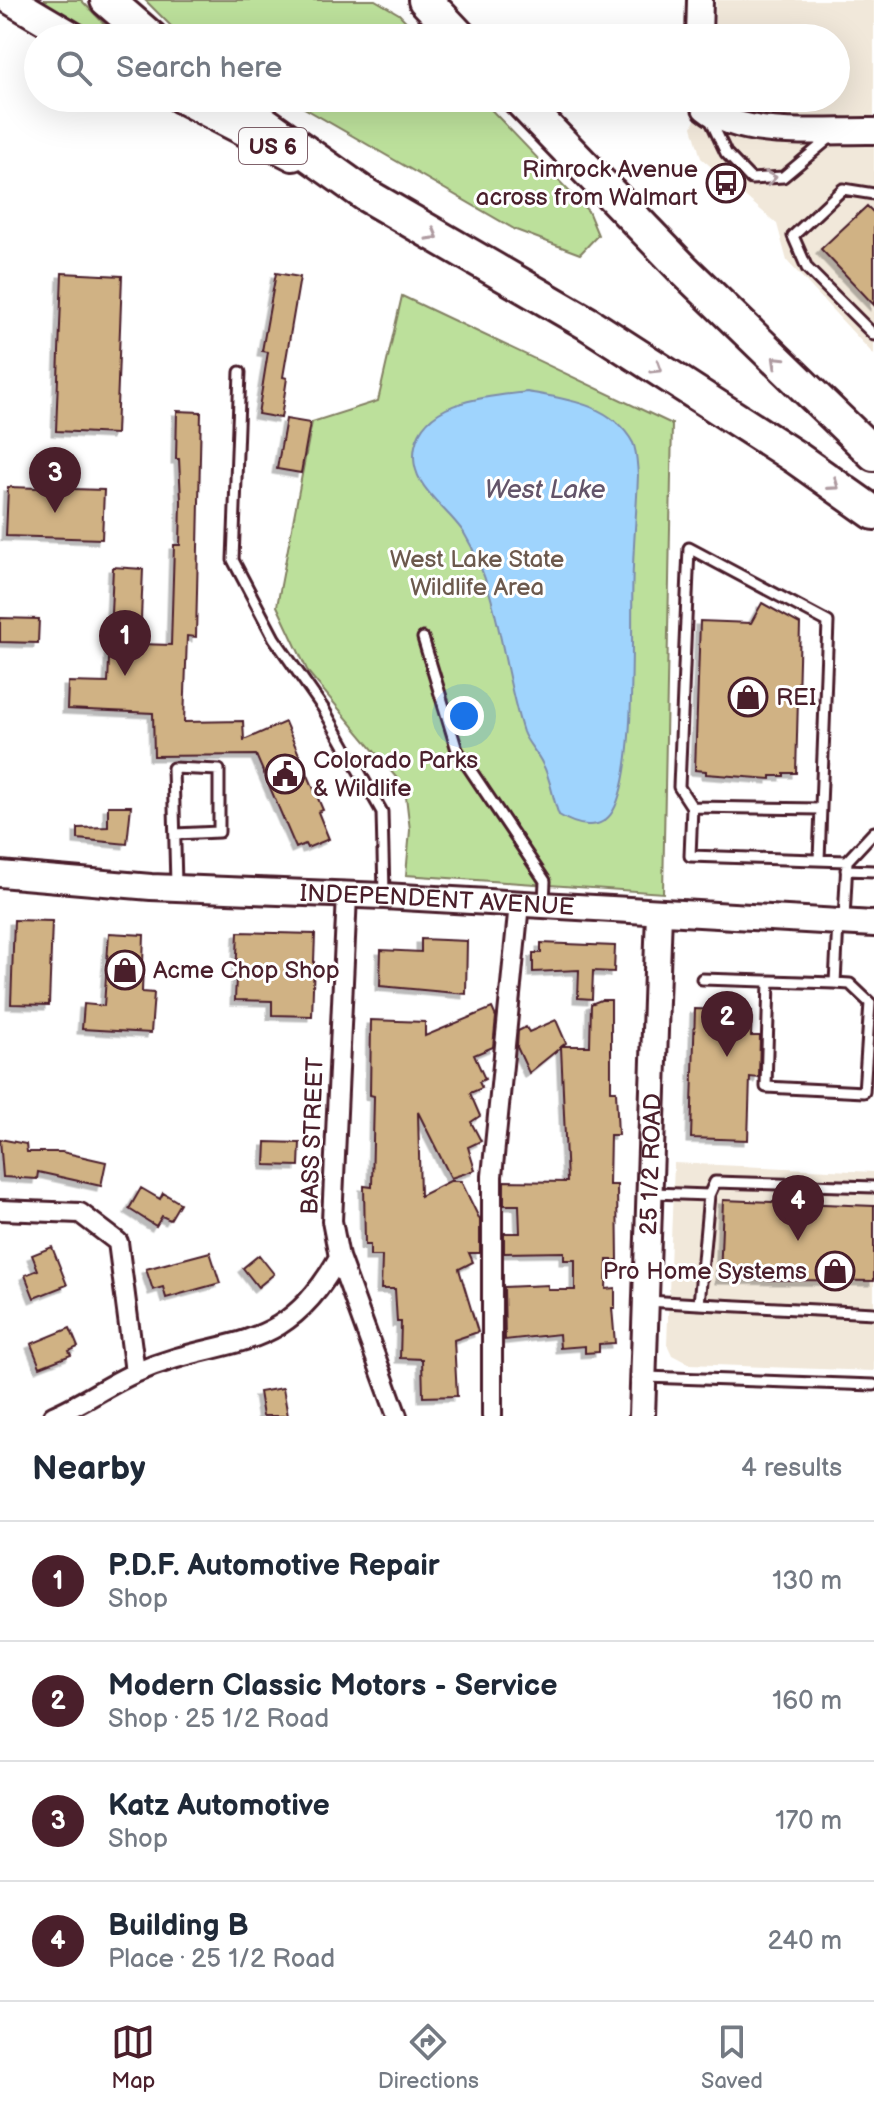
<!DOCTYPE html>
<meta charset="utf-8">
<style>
body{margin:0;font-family:"Balsamiq Sans",sans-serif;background:#f2f2f3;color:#1f2937}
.you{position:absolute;left:464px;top:716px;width:28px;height:28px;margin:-20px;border:6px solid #fff;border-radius:50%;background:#1a73e8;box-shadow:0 0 0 12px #1a73e833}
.badge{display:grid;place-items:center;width:52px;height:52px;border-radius:50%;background:#4a1f2b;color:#fff;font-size:26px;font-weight:700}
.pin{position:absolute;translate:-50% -66px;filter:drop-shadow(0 2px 4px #0008)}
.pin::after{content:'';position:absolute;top:42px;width:28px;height:24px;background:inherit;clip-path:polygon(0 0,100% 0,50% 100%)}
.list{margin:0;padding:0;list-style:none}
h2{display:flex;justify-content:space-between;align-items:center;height:104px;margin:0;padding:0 32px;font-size:34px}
h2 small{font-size:26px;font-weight:400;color:#747a83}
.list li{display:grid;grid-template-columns:52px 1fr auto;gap:24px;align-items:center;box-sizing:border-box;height:120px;padding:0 32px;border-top:2px solid #e0e1e3}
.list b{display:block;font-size:30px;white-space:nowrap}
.list p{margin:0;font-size:26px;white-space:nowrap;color:#747a83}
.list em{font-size:26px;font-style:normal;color:#747a83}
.icon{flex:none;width:44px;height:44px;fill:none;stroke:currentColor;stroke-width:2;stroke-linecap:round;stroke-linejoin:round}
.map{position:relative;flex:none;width:874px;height:1416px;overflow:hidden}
.search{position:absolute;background:#fff;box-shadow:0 8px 32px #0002;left:24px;right:24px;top:24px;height:88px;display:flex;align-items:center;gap:20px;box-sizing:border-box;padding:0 28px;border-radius:44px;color:#747a83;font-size:30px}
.sheet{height:584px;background:#fff}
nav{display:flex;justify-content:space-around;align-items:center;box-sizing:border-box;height:112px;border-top:2px solid #e0e1e3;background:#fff;font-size:22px;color:#747a83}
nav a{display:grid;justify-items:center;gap:4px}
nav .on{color:#4a1f2b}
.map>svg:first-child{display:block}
.built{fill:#f1e8da}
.green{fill:#bce09b;stroke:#838063;stroke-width:2}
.water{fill:#9fd4fd;stroke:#7d8ca9;stroke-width:2}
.building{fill:#d0b284;stroke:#4a1f2b;stroke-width:2;filter:url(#shadow)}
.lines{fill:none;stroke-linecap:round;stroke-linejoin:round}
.lane-casing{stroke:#4a1f2b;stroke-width:15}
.street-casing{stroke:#4a1f2b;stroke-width:24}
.secondary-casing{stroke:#4a1f2b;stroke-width:30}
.primary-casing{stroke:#4a1f2b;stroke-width:34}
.highway-casing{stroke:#4a1f2b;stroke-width:38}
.lane{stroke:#fff;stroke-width:9}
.street{stroke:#fff;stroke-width:18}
.secondary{stroke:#fff;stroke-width:24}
.primary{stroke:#fff;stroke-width:28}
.highway{stroke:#fff;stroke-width:32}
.oneway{stroke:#ae9aa0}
.labels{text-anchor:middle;stroke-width:6;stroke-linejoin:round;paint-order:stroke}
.shield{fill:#fff;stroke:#80626b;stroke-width:2}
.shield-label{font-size:22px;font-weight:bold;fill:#4a1f2b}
.poi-label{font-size:24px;fill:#4a1f2b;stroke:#fff;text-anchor:start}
.park-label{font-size:24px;fill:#6c594d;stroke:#fff}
.street-label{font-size:24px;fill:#4a1f2b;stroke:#fff}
.water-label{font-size:26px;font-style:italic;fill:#64556a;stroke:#fff}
</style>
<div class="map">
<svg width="874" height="1416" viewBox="0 0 874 1416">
<defs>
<filter id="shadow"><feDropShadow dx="-4.5" dy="4.5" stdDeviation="0" flood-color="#0004"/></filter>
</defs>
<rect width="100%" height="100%" fill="#fff"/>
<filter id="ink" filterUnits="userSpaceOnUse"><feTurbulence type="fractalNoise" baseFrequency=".0125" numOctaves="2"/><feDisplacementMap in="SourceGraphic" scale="16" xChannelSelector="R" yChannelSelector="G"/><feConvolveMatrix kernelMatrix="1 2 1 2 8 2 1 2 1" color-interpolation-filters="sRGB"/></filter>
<g filter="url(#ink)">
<path class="built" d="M716,0H874V355L787,261L777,224L701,158L692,127L704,98H836V38H714Z
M674,1163L874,1172V1371L689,1364L672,1355L667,1344Z"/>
<path class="green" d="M33,0H81L118,38H104Z
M145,0H375L399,14L422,38H183Z
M287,98H480L588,211L598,235L580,254L516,230Z
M402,296L672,424L663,893L406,875L410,830L405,788L308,672L277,606L312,422L378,401Z"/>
<path class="water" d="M527,392C566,399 612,404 633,443C637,451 637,465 638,475C637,506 634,536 633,567C630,622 638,768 613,811C600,833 575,825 559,815C552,798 551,778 542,763C537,752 527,743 523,732C502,667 500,593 464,533C446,505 407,486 415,446C425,399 489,397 527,392Z"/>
<path class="building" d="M867,206L874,213V305L821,249Z
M62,273L122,276L116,434L56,431Z
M276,273L300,277L283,377L287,378L281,418L258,414L268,352L262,351Z
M177,411L201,412L196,637L187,636L184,722L243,721L244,740L285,722L323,810L318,812L329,839L307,848L305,844L296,848L256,755L154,756L153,713L67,709L68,682L108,683L113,567L143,569L140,644L171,645L174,545H180L181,501L179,459H176Z
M286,419L310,423L301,473L277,469Z
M8,487L104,490L102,539L6,536Z
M762,603L800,624L796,773H784V776H771V779L706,774V771L695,770L700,621L751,623Z
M0,618L39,619L38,643L0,642Z
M108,806H131L127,844L78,839V828L108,827Z
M14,920L52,921L49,1005L11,1004Z
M238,932L315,934L312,1016L272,1015V1001L235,1000Z
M109,933L144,935L142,992L154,993L151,1033L82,1029L84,1004L104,1006Z
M421,939L467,941L466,994L380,986L381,950L421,952Z
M541,943L615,946L614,972L593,971L592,999L578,998L579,970L533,972V953H541Z
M601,1000H611V1091H616L618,1135H610L609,1185H617L618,1260H607L606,1289L615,1288V1308H612L615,1343L599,1344V1352L585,1353V1346L560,1348L559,1334L505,1340L504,1287L548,1285V1290H575V1260H564V1252L504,1253V1233H520L519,1205H504V1181L567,1182L561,1047L529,1073L517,1047L518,1031L526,1027L529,1032L556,1020L566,1043L562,1046H590L591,1004Z
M492,1008L496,1017L493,1047L474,1055L485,1079L479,1082L482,1088L470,1093L480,1116L471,1122L481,1141L468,1147L475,1170L451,1178L418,1112L420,1196L450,1181H461L480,1220V1253H469L473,1262L459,1269L478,1332L454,1340L457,1396L423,1397L422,1359L400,1358L401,1322H397L395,1289H381L382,1256H370V1245H365L364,1186L372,1187L374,1096L370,1095L371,1020L425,1022V1036Z
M695,1009L752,1011L751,1036H760L759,1078L750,1077L748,1140L691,1138Z
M0,1139L26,1144L27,1152H62L106,1162L101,1186L38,1172L37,1179L3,1177Z
M266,1142L300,1143L299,1166L265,1165Z
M141,1188L160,1199L163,1193L180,1203L170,1220L162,1216L156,1226L129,1209Z
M723,1200L874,1206V1281L720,1279Z
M52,1247L67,1285L34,1298L25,1275L38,1270L32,1255Z
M210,1252L220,1283L166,1298L163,1287L153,1290L146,1269Z
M259,1255L274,1274L258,1287L243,1268Z
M70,1328L78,1347L69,1351L71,1355L40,1367L31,1344Z
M283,1388L288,1416H263L259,1392Z"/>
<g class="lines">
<defs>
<path id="lane" d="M710,119L726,153L751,179L783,177L831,137
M874,194L843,189L793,236L807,268L874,335
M240,372L233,560L274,638L323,708L382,812L384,893
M423,638L457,750L545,881L544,902
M692,807L821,809
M175,834L219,832V770L173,768L176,885
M819,860L828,622L689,548L679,787L692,807L690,856L847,861L844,919
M847,861L874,832
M846,870L874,871
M702,979L835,983
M769,981L766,1087L864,1092L870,1003L850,984L835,983L838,922
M874,1187L715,1182L709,1195L699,1304L874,1313
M653,1193L709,1195
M647,1301L699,1304
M646,1377L874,1385"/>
<path id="street" d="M347,895L332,1221L339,1257L397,1416
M0,1210L80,1213L118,1242L135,1372
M53,1416C84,1403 107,1385 135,1373C226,1333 282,1360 339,1257
M492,1416V1176L519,904"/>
<g id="secondary">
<path d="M699,38L700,0"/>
<path d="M702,98L705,108C743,140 826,130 874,131"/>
<path id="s1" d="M0,874L151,887L384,896L874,924"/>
<path id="s2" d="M642,1416L659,912"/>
</g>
<path id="primary" d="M11,0L75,38
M180,98L293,156"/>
<path id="highway" d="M107,0L151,38
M425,0L461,38
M229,98L366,195L587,323L795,457L874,513
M518,98L685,271L874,454"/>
</defs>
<use href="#lane" class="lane-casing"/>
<use href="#street" class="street-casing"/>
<use href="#secondary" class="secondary-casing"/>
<use href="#primary" class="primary-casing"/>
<use href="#highway" class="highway-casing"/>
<use href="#lane" class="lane"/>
<use href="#street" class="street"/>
<use href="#secondary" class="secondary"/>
<use href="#primary" class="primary"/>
<use href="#highway" class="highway"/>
</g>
<defs><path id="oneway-chevron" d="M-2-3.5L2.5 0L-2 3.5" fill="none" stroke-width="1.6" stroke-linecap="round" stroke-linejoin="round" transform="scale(2)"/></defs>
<g class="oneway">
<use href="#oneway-chevron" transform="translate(771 178) rotate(-9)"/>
<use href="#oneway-chevron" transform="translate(433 235) rotate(30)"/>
<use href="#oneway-chevron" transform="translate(777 361) rotate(-136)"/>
<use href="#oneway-chevron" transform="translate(657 368) rotate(32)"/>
<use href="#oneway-chevron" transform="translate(834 485) rotate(36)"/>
</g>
</g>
<defs>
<symbol id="bus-ring" viewBox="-11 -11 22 22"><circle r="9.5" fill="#fff" stroke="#4a1f2b" stroke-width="1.5"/><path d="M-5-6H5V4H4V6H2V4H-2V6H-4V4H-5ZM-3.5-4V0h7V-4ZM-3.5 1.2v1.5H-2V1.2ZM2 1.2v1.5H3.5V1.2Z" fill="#4a1f2b"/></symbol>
<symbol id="shop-ring" viewBox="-11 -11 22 22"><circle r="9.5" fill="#fff" stroke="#4a1f2b" stroke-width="1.5"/><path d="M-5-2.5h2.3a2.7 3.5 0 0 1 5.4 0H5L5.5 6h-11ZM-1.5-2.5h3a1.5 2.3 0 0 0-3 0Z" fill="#4a1f2b"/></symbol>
<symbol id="civic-ring" viewBox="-11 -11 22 22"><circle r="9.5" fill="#fff" stroke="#4a1f2b" stroke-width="1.5"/><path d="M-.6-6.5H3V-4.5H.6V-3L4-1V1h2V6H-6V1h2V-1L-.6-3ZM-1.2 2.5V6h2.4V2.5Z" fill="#4a1f2b"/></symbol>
</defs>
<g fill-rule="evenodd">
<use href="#bus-ring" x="704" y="161" width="44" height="44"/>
<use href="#shop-ring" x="726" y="675" width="44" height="44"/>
<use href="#civic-ring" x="263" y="752" width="44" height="44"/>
<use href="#shop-ring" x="103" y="948" width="44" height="44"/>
<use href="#shop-ring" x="813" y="1249" width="44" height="44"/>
</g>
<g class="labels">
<rect class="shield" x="239" y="128" width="68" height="36" rx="6"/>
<g class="shield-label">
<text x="273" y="154">US 6</text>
</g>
<g class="poi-label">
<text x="698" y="177" text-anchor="end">Rimrock Avenue<tspan x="698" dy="28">across from Walmart</tspan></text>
<text x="776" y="705">REI</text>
<text x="313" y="768">Colorado Parks<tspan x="313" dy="28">&amp; Wildlife</tspan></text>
<text x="153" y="978">Acme Chop Shop</text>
<text x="807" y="1279" text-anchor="end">Pro Home Systems</text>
</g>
<g class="park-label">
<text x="477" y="567">West Lake State<tspan x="477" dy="28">Wildlife Area</tspan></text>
</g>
<g class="street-label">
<text dy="8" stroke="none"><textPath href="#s1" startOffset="438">INDEPENDENT AVENUE</textPath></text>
<text transform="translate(312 1136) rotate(-88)" y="8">BASS STREET</text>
<text dy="8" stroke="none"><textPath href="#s2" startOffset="252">25 1/2 ROAD</textPath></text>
</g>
<g class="water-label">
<text x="545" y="498">West Lake</text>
</g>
</g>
</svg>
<div class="you"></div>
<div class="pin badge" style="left:125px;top:676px">1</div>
<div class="pin badge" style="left:727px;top:1057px">2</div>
<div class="pin badge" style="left:55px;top:513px">3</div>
<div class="pin badge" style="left:798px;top:1241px">4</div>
<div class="search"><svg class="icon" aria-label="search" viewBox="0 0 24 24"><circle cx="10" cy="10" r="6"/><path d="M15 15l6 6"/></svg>Search here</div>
</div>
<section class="sheet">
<h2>Nearby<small>4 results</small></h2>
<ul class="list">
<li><span class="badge">1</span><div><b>P.D.F. Automotive Repair</b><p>Shop</p></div><em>130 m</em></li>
<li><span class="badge">2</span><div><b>Modern Classic Motors - Service</b><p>Shop · 25 1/2 Road</p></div><em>160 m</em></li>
<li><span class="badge">3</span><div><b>Katz Automotive</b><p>Shop</p></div><em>170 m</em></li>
<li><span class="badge">4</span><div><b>Building B</b><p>Place · 25 1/2 Road</p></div><em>240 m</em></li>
</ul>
</section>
<nav>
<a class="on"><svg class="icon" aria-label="map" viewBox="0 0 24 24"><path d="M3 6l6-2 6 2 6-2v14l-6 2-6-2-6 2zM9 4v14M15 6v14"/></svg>Map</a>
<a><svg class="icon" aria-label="directions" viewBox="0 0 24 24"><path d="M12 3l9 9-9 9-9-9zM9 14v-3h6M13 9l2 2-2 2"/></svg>Directions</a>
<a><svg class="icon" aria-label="saved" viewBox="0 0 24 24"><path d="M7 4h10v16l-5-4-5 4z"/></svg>Saved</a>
</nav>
